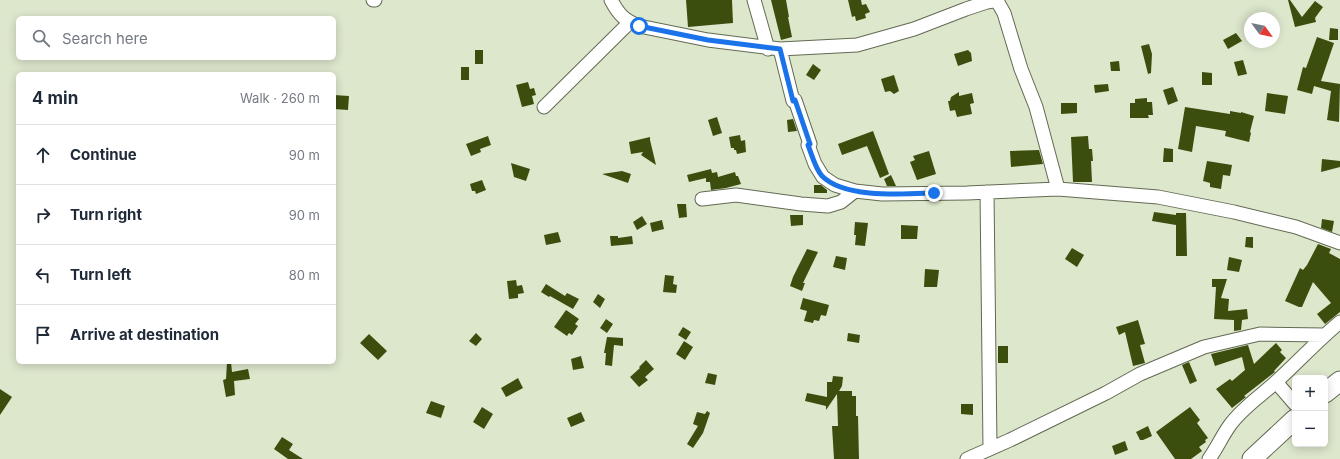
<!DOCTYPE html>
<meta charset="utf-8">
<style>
body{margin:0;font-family:Inter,sans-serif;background:#f2f2f3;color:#1f2937}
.controls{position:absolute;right:12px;bottom:12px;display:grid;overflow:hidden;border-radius:6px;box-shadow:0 2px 10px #0003}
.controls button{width:36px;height:36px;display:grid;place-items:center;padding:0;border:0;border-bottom:1px solid #e0e1e3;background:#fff;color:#1f2937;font:20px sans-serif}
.compass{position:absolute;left:1244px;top:12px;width:36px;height:36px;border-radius:50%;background:#fff;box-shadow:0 2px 10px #0003;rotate:123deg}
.stop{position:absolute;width:12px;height:12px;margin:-9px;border:3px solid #1a73e8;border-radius:50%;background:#fff}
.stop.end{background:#1a73e8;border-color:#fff;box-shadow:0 1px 4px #0008}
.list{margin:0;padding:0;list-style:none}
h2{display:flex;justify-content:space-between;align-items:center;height:52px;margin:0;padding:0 16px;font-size:17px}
h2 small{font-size:13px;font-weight:400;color:#747a83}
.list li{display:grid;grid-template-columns:26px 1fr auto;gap:12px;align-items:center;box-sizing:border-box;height:60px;padding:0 16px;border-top:1px solid #e0e1e3}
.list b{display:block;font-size:15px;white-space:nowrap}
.list em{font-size:13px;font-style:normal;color:#747a83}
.icon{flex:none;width:22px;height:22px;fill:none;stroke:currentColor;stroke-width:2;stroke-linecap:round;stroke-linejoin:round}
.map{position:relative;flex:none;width:1340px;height:459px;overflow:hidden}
.search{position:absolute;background:#fff;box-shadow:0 2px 10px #0003;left:16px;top:16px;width:320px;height:44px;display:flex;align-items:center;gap:10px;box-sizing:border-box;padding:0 14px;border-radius:6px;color:#747a83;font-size:15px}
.panel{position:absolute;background:#fff;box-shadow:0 2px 10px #0003;left:16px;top:72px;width:320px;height:292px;border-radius:6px}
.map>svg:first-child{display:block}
.building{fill:#3c4e0e}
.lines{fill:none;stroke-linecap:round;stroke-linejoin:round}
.minor-casing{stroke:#626a53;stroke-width:15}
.highway-casing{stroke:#626a53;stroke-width:21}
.minor{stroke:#fff;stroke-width:13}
.highway{stroke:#fff;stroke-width:19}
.route{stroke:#1a73e8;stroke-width:5}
</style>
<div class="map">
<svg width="1340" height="459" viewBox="0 0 1340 459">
<rect width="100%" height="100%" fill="#dde7cc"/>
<path class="building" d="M686,0H732L733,23L688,27Z
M771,0H786L789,17H788L792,37L781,40Z
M848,0H861L862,5L866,4L870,12L865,14L866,18L856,21L855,16L852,17Z
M1288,0H1290L1302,17L1315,1L1323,7L1315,18L1316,22L1295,27Z
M1330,28L1338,29V40H1329Z
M1236,33L1242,41L1228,49L1223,40Z
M1317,37L1334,43L1321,81L1340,84L1339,122L1327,120L1331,91L1314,86L1312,94L1297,90L1303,67L1306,68Z
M1149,44L1152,54L1151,73L1148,74L1141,46Z
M475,50H483V64H475Z
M968,50L971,53L972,61L958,66L954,54Z
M1243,60L1247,74L1238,76L1234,62Z
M1119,61L1120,71H1111L1110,62Z
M813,64L821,70L814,80L806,75Z
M461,67H469V80H461Z
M1202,72L1212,73V85H1202Z
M894,75L899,91L894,94L890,91L885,92L881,79Z
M528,82L530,89L534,88L536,95L532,96L534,104L522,107L516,85Z
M1108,84L1109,91L1095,93L1094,85Z
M1173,87L1178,101L1168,105L1163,90Z
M959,92V96L972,93L974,103L970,104L972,114L957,117L955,110L950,111L948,101H950L951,97Z
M1267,93L1288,96L1285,114L1265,111Z
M334,95L349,96L348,110L334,109Z
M1147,98V102H1152L1153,115H1148L1149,118H1130V103H1135V99Z
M1061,103H1077V113L1061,114Z
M1185,107L1230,114V111L1241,113V112L1254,116L1250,132L1251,133L1249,142L1225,136L1226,131L1196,126L1192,152L1178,149Z
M717,117L722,133L713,136L708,120Z
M793,119L797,131L788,132L787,120Z
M873,131L889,174L880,178L867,146L842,155L838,144Z
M740,135L741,141L745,140L746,152L737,154L736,150H734V148H731L729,137Z
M488,136L491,145L480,149L481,152L471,156L466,144Z
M1088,136L1089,149H1092L1093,161H1091L1092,182H1073L1071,137Z
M650,137V140L656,165L641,155L643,152L631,154L629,142Z
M1164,148L1173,149V162H1163Z
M1039,150L1043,164L1011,167L1010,151Z
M929,151L936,174L917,180L910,162L915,160L913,156Z
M1322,159L1340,161V167L1321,172Z
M1207,161L1232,165L1230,176L1223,175L1221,189L1210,187V183L1203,181Z
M511,163L530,169L526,181L514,177Z
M711,169L712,173L717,172L718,177L735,172L736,176H738L741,184L726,188L711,190L710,182H706V178L689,182L687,175Z
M622,171L631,174L628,183L602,174Z
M891,175L896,186H887L884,179Z
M482,180L486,190L476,194L475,191H472L470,184Z
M814,185H821L827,190V193H814Z
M677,204H686L687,217L679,218Z
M1154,212L1176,215V213H1186L1187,256H1176V225L1152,221Z
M790,215H803V225L791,226Z
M642,216L647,224L637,230L633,222Z
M1322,219L1334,221L1332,232L1321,228Z
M662,220L664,229L652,232L650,223Z
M855,222L868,223L865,246L855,245L856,235H854Z
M901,225L918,226L917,239H901Z
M558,232L561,242L546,245L544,235Z
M610,236H618V238L632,236L633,244L611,246Z
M1246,237H1253V248L1245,247Z
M1318,244L1331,249L1329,253L1340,259V312L1325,324L1317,314L1331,303L1313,282L1302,307H1299L1285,301L1300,268L1303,270L1307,265Z
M1072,248L1084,255L1077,267L1065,259Z
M807,249L818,252L803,283H805L802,291L790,286L793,277Z
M836,256L847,258L845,270L833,267Z
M1229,257L1242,260L1239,272L1227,270Z
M925,269L939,270L937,287H924Z
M665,275L674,276L673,284L677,285L676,293L663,292Z
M1212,279H1227L1221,298L1229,299L1228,311L1247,309L1248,319L1242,320L1241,330L1234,331V320L1214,319L1216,287H1212Z
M516,280L517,286L522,285L524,293L518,294V298L509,299L507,281Z
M546,284L565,296L567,293L579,299L573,309L550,296L549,297L541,292Z
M598,294L605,299L600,308L593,302Z
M803,298L829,305L826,316L821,315L819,321L814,320L813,323L804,321L807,311L800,309Z
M566,310L579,319L575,324L578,326L572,335L569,333L567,336L554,327Z
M606,319L613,324L607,333L600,328Z
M1138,320L1145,344L1140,345L1145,363L1133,366L1125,332L1119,335L1116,327Z
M683,327L691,332L686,340L678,335Z
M476,333L482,339L476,346L469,341Z
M848,333L860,335L859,343L847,341Z
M369,334L387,351L378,360L360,343Z
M607,337L623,338V346L614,345L612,366L605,365L606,353H604Z
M684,341L693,347L685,360L676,354Z
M1276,343L1282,350L1280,352L1286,358L1274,371L1275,372L1244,396L1246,397L1232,408L1216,389L1230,379L1232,381L1245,370L1242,357L1215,366L1211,354L1248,345L1254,364Z
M998,346H1008V363H998Z
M581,356L584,368L573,370L571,359Z
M646,360L654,369L645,377L648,380L639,387L630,377L640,368L639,367Z
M227,362H231L232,372L248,369L250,379L234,381L235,395L226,397L223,380L226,379Z
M1189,362L1197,381L1190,384L1182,365Z
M708,373L717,375L715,385L705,383Z
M833,376L843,377L842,386L839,391H852V396H856V416H858L859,459H834L832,426H838L837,394L826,410V406L805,401L807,393L827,397V382H832Z
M518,378L523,388L506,397L501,388Z
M0,389L12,397L0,415Z
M431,401L445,406L441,418L426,413Z
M961,404H973V415L961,414Z
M482,407L493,414L484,429L473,422Z
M1190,407L1200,420L1197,423L1208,438L1205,440L1206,442L1199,447L1202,451L1191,459H1175L1156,432Z
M707,411L710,413L703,433L693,448L687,444L698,426L693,424L697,412L705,414Z
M581,412L585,421L571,427L567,418Z
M1148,426L1152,436L1143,440H1140L1136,432Z
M282,437L293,444L289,450L303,459H288L274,449Z
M1125,441L1128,450L1115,455L1112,446Z"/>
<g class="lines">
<defs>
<path id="minor" d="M373,0H375
M611,0C619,15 624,20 639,26L708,40L780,49L793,101L795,100L810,144L808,145L815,164L823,177L835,185L855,191L882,194L967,193L1058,189L1158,197L1234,212L1296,227L1340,243
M754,0L768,49
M997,1L1004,13L1021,69L1036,107L1058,189
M780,49L857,45L914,29L966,9L987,2L998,0
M544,107L630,22
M987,192L990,448
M702,199L736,195L801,204L828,206L841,202L855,191
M1276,382L1295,404
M967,459L1010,440L1106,393L1140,374L1204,347L1260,334L1324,335
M1209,459C1217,448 1222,436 1230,425C1243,407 1261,396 1277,381C1298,362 1318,340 1340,322"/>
<path id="highway" d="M1325,393L1340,381
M1252,459L1295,419"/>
</defs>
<use href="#minor" class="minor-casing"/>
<use href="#highway" class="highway-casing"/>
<use href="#minor" class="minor"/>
<use href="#highway" class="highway"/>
</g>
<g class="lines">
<path class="route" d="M639,26L708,40L780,49L793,101L795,100L810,144L808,145C812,155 815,168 822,176C845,199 904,194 934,193"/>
</g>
</svg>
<div class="controls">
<button>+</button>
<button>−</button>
</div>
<svg class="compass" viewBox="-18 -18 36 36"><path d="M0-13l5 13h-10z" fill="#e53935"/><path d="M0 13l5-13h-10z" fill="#747a83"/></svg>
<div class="stop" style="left:639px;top:26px"></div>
<div class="stop end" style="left:934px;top:193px"></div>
<div class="search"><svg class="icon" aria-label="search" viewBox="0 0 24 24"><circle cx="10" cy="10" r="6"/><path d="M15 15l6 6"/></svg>Search here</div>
<section class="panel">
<h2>4 min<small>Walk · 260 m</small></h2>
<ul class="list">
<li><svg class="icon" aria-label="ahead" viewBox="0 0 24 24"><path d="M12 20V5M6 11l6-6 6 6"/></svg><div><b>Continue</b></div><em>90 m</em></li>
<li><svg class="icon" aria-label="right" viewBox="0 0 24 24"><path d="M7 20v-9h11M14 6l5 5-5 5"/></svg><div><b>Turn right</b></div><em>90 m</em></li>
<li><svg class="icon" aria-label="left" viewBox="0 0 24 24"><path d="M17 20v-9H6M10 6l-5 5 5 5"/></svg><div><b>Turn left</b></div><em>80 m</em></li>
<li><svg class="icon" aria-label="arrive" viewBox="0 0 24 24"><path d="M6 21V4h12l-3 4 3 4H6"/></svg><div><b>Arrive at destination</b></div></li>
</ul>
</section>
</div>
